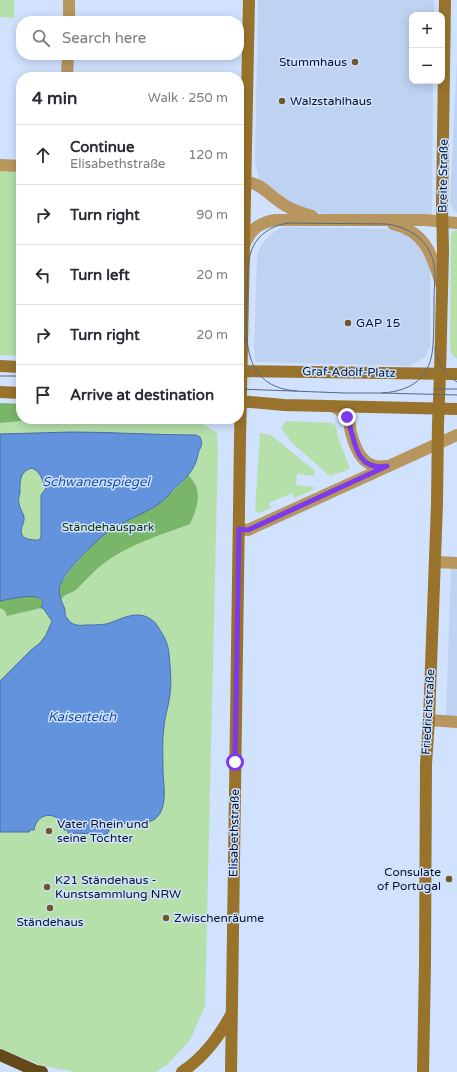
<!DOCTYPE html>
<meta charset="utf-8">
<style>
body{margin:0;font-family:"Varela Round",sans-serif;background:#f7f7f7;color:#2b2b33}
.controls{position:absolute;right:12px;top:12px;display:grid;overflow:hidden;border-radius:8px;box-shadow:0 2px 10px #0003}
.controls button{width:36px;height:36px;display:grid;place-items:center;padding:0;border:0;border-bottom:1px solid #e1e1e2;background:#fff;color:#2b2b33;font:20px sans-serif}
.stop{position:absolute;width:12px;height:12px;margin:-9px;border:3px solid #7c3aed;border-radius:50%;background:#fff}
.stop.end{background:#7c3aed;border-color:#fff;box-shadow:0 1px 4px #0008}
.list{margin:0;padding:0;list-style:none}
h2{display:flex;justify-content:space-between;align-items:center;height:52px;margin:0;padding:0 16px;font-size:17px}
h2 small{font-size:13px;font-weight:400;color:#7c7c81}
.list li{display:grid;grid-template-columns:26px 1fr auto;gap:12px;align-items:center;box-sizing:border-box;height:60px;padding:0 16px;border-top:1px solid #e1e1e2}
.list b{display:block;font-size:15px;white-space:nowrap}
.list p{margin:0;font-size:13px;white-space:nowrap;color:#7c7c81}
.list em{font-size:13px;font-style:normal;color:#7c7c81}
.icon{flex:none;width:22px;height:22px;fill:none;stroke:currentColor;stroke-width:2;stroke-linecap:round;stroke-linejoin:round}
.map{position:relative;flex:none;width:457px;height:1072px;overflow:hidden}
.search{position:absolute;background:#fff;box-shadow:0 2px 10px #0003;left:16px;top:16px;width:228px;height:44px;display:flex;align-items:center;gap:10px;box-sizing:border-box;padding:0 14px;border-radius:16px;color:#7c7c81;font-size:15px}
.panel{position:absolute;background:#fff;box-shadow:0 2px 10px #0003;left:16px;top:72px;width:228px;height:352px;border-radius:16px}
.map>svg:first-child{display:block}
.built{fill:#bed2f1}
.green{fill:#b5e0aa}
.forest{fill:#79b66a}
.water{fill:#6493dd;stroke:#486da8;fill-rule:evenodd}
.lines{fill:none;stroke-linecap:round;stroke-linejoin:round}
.street{stroke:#b7965f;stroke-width:12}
.secondary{stroke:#99732c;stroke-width:12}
.highway{stroke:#644919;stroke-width:12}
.tram{stroke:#576781;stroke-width:1}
.route{stroke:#7c3aed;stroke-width:5}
.poi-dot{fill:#715628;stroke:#d0e2fe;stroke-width:1.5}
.labels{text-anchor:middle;stroke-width:3;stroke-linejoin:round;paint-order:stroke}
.poi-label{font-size:12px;fill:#06152e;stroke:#d0e2fe;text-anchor:start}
.street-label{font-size:12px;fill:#06152e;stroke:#d0e2fe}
.park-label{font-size:12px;fill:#0d3601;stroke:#d0e2fe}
.water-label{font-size:13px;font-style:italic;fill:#1750a8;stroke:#d0e2fe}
</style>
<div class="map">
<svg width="457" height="1072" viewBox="0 0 457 1072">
<rect width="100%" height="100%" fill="#d0e2fe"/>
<path class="built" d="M258,0H434V15H412V81H433L432,213L430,215L424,216L309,213L282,197L259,180L255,163Z
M457,59V213L453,209L450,201Z
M290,227L389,229L403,233L418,244L430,266V345L425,357L417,362L409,366L256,362L255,360L254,348L257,256L261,245L269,236L280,228Z
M451,569H457V719L446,718Z"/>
<path class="green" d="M0,0H14V18L0,17Z
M0,165L21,166V356L0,355Z
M457,230V359L452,355L450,347L451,233L453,231Z
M0,403L21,404V419H199V422L217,433L218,450L205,1006L190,1040L168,1064L156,1072H75L40,1065L0,1048Z
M286,421L332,423L336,426L338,437L350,469L330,476L292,443L281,428Z
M260,433L271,435L314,470L315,476L297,474L296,485L314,487L313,490L294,498L292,493L269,503L271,508L259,513L255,511Z"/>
<path class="forest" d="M0,403L21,404V419H75L29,420L0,423Z
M188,475C191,478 194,482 196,486C201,498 195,513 190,524C158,536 123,546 97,569C90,575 84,582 77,589C72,594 64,593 61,600L59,593L62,582L71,569L92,545L106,533L118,526L161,502L184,481Z
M34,596C40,598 45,600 41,608L7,616L5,611L0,608V601L21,597Z"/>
<path class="water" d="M72,432C113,432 155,435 196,435L200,437C204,446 200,446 198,454C195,471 185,479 173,490C169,495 165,499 160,503C143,515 122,521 105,534C92,545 70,566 62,581C57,591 60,598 64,607C66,611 64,615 67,618C71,625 78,626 85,625C92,625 99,625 106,624C120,620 133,611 147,617C152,620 156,622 158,627C164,636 168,643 169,654C170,666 172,683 170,694C169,705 165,715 164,726C162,740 163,755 163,769C163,782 168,804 158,816C146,831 117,814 107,834L68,833V830H64C61,811 37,810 34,830H30L29,832H0V681L31,650L40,643L46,635L52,621L43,608H41C52,588 7,600 0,601V434ZM32,468C41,472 42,480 46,488L41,495V537L39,540C35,540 24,540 22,535C19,529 25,523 24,517C23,512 19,508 19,503C18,500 19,496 20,493C20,483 19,471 32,468Z"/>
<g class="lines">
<path class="street" d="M69,21V0
M67,77L68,55
M0,165L21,166
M239,181C261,182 264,191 280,202C289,209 301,213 312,216
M393,224C426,232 432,255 441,284
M243,247C250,231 257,223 275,220H425L457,223
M332,406C338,409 344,412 347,418C350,422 350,428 351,433C356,451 364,470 386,466
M239,529L248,530L457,435
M435,562L457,563
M429,720L457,722"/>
<path class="secondary" d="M0,366L21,367
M239,371L457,374
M0,392L21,393
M239,401L284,405L457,409
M182,1072C204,1057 218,1038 231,1015
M231,1072L240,440L249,0
M423,1072L425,964L426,764L429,720L437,504L438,424L440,374L443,251L442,206L445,0"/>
<path class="highway" d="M0,1055L36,1071L42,1072"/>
<path class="tram" d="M435,348C437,362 445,375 457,382
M239,355L246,339
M0,376H21
M239,389L345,393H382L457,395
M435,389H457
M297,391C240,387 246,337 247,294C248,277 246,258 255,243C263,231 275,225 288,223L387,224C410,227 430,241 434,265C436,276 434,288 434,299C434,314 434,330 433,345C431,377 413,391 382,393"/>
</g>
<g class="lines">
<path class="route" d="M235,762L239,529L248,530L387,466C354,472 355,438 347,417"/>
</g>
<g class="poi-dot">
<circle cx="355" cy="62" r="4"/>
<circle cx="282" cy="101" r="4"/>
<circle cx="348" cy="323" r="4"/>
<circle cx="49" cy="831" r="4"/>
<circle cx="449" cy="879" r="4"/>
<circle cx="47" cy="887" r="4"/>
<circle cx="50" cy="908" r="4"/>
<circle cx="166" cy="918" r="4"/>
</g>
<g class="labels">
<g class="poi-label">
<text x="347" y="66" text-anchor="end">Stummhaus</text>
<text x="290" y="105">Walzstahlhaus</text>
<text x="356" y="327">GAP 15</text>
<text x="57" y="828">Vater Rhein und<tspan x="57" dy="14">seine Töchter</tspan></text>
<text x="441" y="876" text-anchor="end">Consulate<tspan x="441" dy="14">of Portugal</tspan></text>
<text x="55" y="884">K21 Ständehaus -<tspan x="55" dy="14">Kunstsammlung NRW</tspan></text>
<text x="174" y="922">Zwischenräume</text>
<text x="50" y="926" text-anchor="middle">Ständehaus</text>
</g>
<g class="street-label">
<text transform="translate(443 176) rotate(-89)" y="4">Breite Straße</text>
<text transform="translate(349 372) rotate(1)" y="4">Graf-Adolf-Platz</text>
<text transform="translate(428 712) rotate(-87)" y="4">Friedrichstraße</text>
<text transform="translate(234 833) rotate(-89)" y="4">Elisabethstraße</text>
</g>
<g class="park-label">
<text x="108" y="531">Ständehauspark</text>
</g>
<g class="water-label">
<text x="96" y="486">Schwanenspiegel</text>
<text x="82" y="721">Kaiserteich</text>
</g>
</g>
</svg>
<div class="controls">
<button>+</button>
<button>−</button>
</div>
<div class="stop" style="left:235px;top:762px"></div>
<div class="stop end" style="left:347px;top:417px"></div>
<div class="search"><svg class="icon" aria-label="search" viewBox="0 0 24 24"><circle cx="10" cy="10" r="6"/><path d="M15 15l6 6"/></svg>Search here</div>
<section class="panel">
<h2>4 min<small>Walk · 250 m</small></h2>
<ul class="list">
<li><svg class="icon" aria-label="ahead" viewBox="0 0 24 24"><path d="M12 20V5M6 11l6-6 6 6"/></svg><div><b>Continue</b><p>Elisabethstraße</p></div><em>120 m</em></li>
<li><svg class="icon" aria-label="right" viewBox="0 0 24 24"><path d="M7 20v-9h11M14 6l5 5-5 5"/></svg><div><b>Turn right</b></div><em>90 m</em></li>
<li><svg class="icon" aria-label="left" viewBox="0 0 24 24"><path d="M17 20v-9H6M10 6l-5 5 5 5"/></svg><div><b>Turn left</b></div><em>20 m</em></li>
<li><svg class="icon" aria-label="right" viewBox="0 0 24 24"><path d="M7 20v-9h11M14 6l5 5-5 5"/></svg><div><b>Turn right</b></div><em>20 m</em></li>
<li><svg class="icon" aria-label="arrive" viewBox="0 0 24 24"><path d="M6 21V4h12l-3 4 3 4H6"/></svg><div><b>Arrive at destination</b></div></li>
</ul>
</section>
</div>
